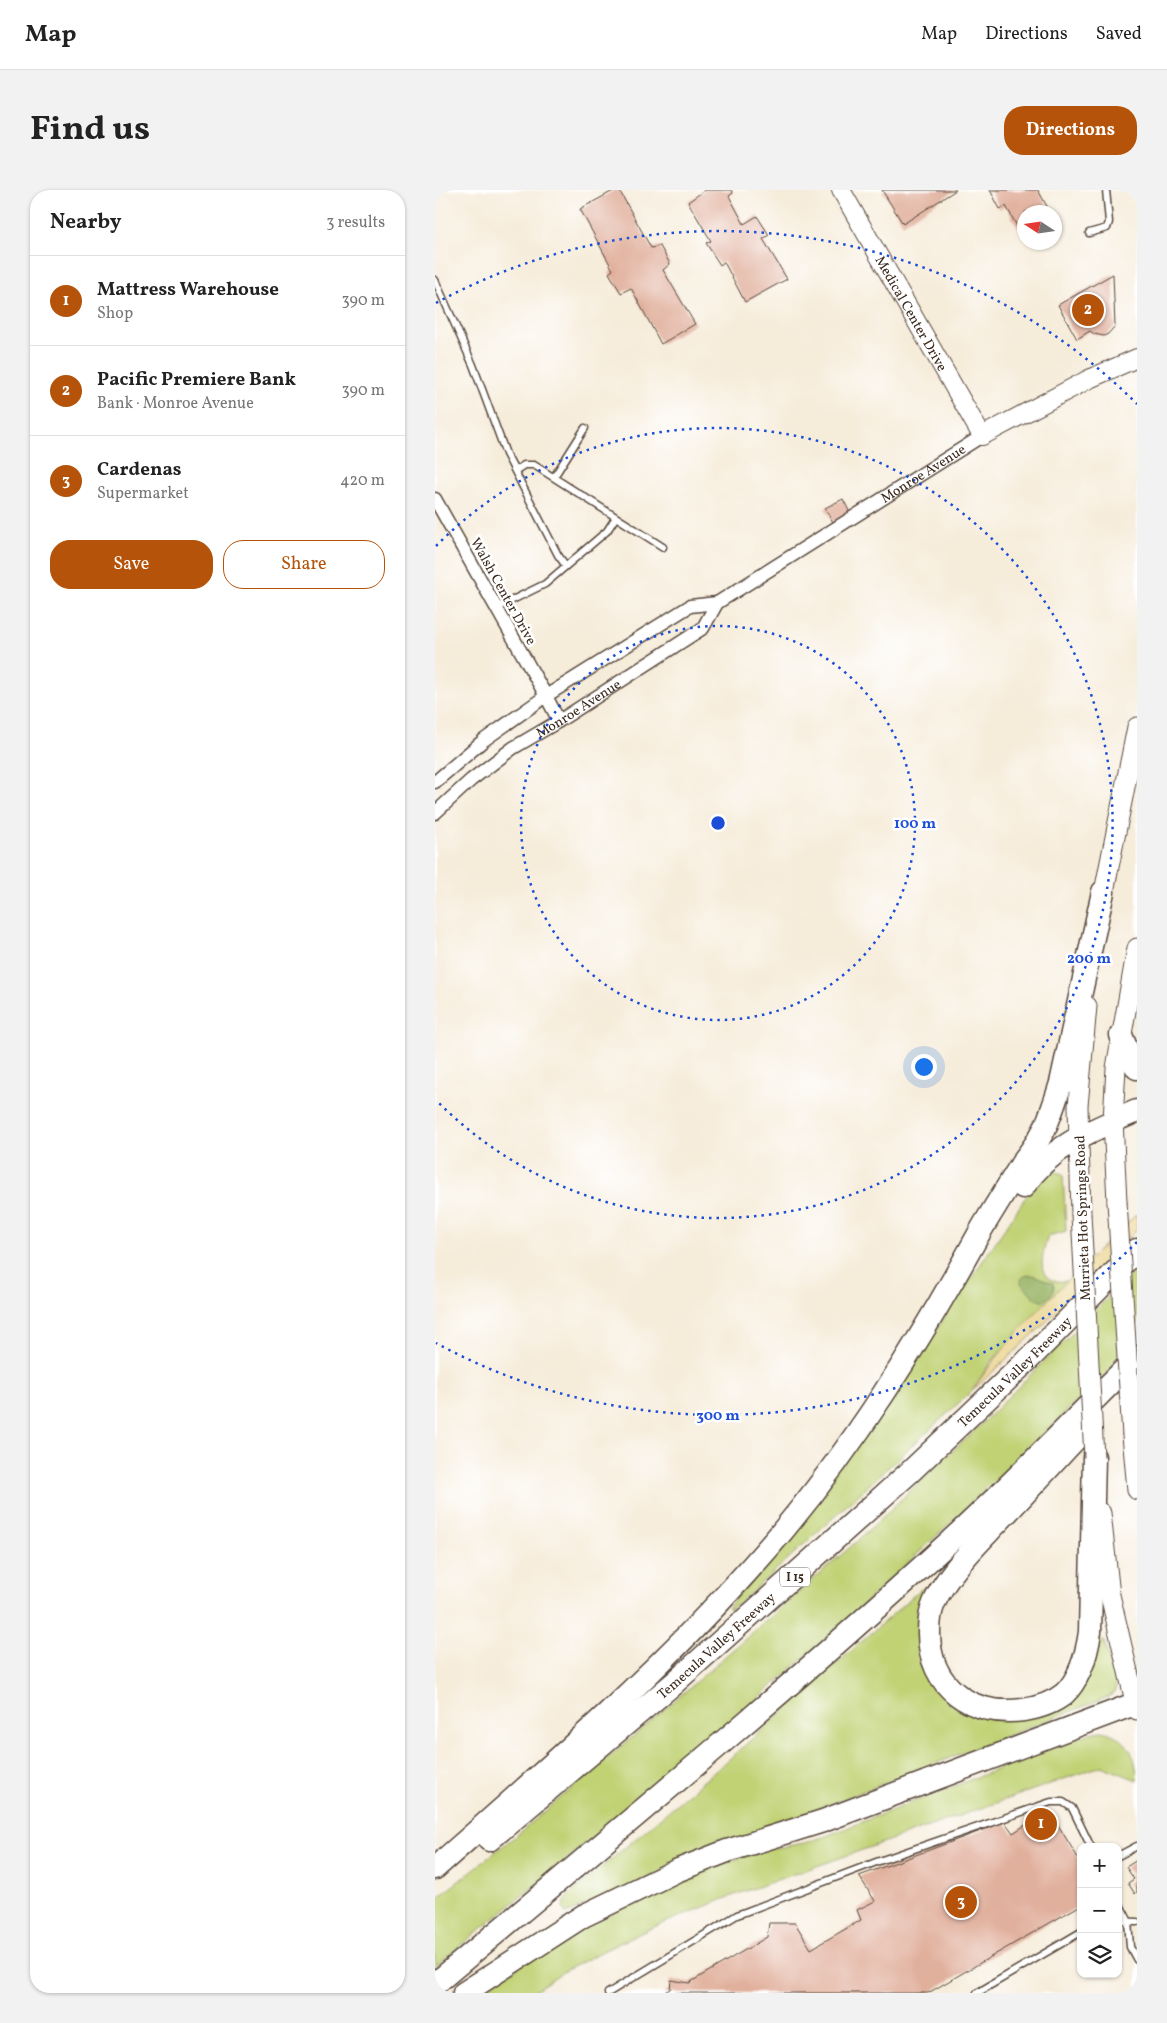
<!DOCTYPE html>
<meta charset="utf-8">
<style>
body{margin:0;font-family:Vollkorn,serif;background:#f2f2f2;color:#222}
.controls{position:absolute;right:15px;bottom:15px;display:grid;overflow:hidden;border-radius:10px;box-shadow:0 1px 4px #0004}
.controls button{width:45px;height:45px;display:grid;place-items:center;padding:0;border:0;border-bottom:1px solid #e0e0e0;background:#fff;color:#222;font:25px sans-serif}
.compass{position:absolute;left:582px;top:15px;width:45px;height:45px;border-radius:50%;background:#fff;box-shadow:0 1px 4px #0004;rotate:282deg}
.you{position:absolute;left:488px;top:876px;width:18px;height:18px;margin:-12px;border:4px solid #fff;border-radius:50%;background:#1a73e8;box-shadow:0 0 0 8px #1a73e833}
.badge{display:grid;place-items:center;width:32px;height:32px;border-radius:50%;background:#b45309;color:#fff;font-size:16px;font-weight:700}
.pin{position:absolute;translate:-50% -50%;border:2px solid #fff;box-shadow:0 1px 5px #0006}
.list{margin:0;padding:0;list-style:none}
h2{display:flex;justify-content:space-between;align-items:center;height:65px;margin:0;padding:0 20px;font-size:21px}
h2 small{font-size:16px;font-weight:400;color:#767676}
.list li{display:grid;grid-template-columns:32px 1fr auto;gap:15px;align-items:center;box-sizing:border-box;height:90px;padding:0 20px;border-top:1px solid #e0e0e0}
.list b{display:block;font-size:19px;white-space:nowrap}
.list p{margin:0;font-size:16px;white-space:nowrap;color:#767676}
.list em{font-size:16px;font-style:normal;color:#767676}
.actions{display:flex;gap:10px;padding:15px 20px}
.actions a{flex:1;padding:11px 0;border:1px solid #b45309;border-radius:20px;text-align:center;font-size:18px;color:#b45309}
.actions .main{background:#b45309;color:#fff}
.icon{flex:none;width:28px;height:28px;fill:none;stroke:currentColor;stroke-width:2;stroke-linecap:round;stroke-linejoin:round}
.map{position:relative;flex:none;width:702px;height:1803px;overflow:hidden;border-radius:20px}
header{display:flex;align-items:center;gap:30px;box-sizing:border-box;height:70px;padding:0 25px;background:#fff;border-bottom:1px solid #e0e0e0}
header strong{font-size:24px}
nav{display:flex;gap:28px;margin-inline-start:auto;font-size:18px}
.intro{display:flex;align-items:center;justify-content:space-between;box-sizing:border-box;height:120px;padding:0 30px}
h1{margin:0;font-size:35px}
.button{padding:12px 22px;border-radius:20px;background:#b45309;color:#fff;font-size:18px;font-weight:700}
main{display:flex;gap:30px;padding:0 30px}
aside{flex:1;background:#fff;border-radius:20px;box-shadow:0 1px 4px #0004}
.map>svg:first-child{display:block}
.green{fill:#c1d275;stroke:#7e7e4a}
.forest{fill:#98b466;stroke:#6a6f42}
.sand{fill:#eeda9e;stroke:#94825e}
.building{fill:#e1b09d}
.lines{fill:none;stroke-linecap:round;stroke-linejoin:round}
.lane-casing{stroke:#57473a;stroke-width:9}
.street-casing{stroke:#57473a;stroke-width:15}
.secondary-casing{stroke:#57473a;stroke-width:20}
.primary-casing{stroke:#57473a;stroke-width:21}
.highway-casing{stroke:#57473a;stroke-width:25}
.lane{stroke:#fff;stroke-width:6}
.street{stroke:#fff;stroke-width:12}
.secondary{stroke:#fff;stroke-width:18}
.primary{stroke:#fff;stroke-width:19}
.highway{stroke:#fff;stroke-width:22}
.primary-bridge-casing{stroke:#57473a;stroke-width:21;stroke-linecap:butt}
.primary-bridge{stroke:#fff;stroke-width:19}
.ring{fill:none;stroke:#1d4ed8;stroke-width:2.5;stroke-dasharray:2.5 5}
.labels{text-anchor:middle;stroke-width:5;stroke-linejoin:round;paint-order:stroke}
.shield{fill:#fff;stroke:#766a62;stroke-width:1}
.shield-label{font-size:12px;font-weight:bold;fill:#3b2a1e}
.street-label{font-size:14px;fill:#3b2a1e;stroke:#fff}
.centre{fill:#1d4ed8;stroke:#fff;stroke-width:2.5}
.ring-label{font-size:15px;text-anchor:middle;font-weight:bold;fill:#1d4ed8;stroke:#fff;stroke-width:5;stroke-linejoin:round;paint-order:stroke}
</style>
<header>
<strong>Map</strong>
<nav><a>Map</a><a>Directions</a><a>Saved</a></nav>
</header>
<div class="intro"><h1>Find us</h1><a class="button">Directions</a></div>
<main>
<aside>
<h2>Nearby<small>3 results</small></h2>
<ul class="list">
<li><span class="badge">1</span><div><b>Mattress Warehouse</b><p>Shop</p></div><em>390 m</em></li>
<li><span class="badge">2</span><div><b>Pacific Premiere Bank</b><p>Bank · Monroe Avenue</p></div><em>390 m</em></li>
<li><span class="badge">3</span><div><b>Cardenas</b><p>Supermarket</p></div><em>420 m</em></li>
</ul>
<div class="actions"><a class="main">Save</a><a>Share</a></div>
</aside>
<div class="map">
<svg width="702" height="1803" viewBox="0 0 702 1803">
<rect width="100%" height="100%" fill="#fff"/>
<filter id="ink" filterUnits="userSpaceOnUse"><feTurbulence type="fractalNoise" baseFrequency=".02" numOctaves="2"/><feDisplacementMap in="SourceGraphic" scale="10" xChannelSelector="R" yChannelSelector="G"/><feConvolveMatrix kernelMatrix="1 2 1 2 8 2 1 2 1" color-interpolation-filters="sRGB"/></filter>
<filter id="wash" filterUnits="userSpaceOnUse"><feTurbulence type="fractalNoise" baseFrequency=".0096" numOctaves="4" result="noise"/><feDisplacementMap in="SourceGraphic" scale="20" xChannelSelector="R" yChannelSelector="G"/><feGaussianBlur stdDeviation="1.12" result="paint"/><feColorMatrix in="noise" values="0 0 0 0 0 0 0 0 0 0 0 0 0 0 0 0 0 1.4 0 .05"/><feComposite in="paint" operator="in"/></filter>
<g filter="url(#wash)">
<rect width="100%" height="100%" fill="#f6ecda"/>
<path class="green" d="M615,980L628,984L631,1041L613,1046C606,1068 599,1095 633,1091L555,1173L537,1201L319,1400L296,1419L293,1418L472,1183L591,1007Z
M702,1079V1153C589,1263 477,1372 359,1477C242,1580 121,1679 0,1776V1710L88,1640L215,1532L421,1352L542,1238Z
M491,1398L494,1399L501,1491L600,1526L663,1453L669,1451L681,1497L679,1503L673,1507L281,1658L131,1724C126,1717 128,1713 133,1706L291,1572L486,1399Z
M667,1541C692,1546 702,1566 702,1590L666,1576L294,1707L214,1739L172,1759L129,1781L96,1803H40L153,1735L275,1677L330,1660L369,1653L391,1646L655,1543Z"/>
<path class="forest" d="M593,1085H598L618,1093L619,1098L616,1105L609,1111L601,1109L586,1093L587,1087Z"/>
<path class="sand" d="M702,1024V1039L605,1138L537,1201C581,1135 645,1079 702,1024Z"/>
<g id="blocks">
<path class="building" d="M180,0H184L216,58L225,56L235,74L228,80L260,134L226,154L196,98L186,103L174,83L178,80L145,19Z
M270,0H296L298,3L294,6L309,34L322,26L334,45L328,49L352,89L310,112L289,72L285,75L271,53L276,51L253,12Z
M447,0H521L468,34Z
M555,0H603L615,22H590V33L583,38L571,16L565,19Z
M678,84L680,136L673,144L669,146L659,144L655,141L642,149L623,115Z
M408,309L416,325L399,334L390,318Z
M614,1620L646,1673V1715L493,1803H228L235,1799L236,1790L254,1793L332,1747L334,1733H360L376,1759L426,1730L422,1720L440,1711L424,1686L570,1632L578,1643Z
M702,1670V1702L700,1704L693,1693L699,1689L691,1677Z"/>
</g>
</g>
<g filter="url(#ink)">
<use href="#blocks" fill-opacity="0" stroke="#57473a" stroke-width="1"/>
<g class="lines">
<defs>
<path id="lane" d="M654,43L672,38L674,32L671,0
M0,90L38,175L71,264L123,365L131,376L110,394L61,418
M80,281L89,275H99L228,357
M119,287L150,238
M131,376L172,341L181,327
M683,1666L702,1656
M683,1711L693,1730L695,1757L702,1770
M683,1731L702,1732
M173,1803L302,1725L444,1671L616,1612H628L637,1618L656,1657
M542,1803L646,1742"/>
<g id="street">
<path d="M0,309L111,506L124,531"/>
<path id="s1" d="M0,592L49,550L111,506L255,416L282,413L547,246"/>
<path id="s2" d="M0,623L36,590L78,558L124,531L268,438L282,413"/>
</g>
<g id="secondary">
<path id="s3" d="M406,0L547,246L654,189L702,168"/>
</g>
<path id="primary" d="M666,717L702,537
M682,1012L678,930L681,878L702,758
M646,1024L643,916L652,816
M697,1245L702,1300
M666,1323L675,1405L702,1520"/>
<g id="highway">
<path d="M686,845L694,865L702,878"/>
<path d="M588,997C617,955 657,940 702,921"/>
<path d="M647,1242C618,1273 589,1305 559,1336C538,1359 512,1384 499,1413C495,1422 494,1434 494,1443C494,1497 537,1527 588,1520C602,1518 618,1513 629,1504C646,1488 652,1463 655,1442L659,1267"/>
<path id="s4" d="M54,1650L238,1494L476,1281L599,1164L702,1060"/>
<path d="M0,1678C116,1576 233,1474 334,1357C417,1261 485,1151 546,1040C560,1016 575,993 589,970C596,961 603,951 609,940C616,925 621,909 626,893L668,702"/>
<path d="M0,1794C173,1649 347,1506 513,1353C578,1294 639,1229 702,1167"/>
<path d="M29,1803L148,1726L241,1681L292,1661L388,1631L702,1513"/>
</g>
</defs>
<use href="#lane" class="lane-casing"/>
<use href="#street" class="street-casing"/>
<use href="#secondary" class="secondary-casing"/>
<use href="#primary" class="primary-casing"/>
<use href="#highway" class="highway-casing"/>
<use href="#lane" class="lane"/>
<use href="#street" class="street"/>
<use href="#secondary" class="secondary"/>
<use href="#primary" class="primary"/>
<use href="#highway" class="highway"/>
<defs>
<path id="primary-bridge" d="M682,1012L697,1245
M646,1024L659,1267"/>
</defs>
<use href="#primary-bridge" class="primary-bridge-casing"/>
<use href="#primary-bridge" class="primary-bridge"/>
</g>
</g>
<g class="ring">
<circle cx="283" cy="633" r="197"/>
<path d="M1 356A395 395 0 1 1 1 910"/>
<path d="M702 1052A592 592 0 0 1 1 1153M1 113A592 592 0 0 1 702 214"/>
</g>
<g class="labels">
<rect class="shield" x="345" y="1377.5" width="30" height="19" rx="4"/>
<g class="shield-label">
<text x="360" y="1391">I 15</text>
</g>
<g class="street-label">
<text dy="5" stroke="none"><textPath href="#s3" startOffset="142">Medical Center Drive</textPath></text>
<text dy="5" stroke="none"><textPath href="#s1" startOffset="581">Monroe Avenue</textPath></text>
<text transform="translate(69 401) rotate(61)" y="5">Walsh Center Drive</text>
<text dy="5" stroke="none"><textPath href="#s2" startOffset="178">Monroe Avenue</textPath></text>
<text transform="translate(647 1028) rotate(-92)" y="5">Murrieta Hot Springs Road</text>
<text dy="5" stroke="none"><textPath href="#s4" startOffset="704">Temecula Valley Freeway</textPath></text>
<text dy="5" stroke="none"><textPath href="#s4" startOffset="299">Temecula Valley Freeway</textPath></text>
</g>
</g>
<circle cx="283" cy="633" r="8" class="centre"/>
<g class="ring-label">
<text x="480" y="638">100 m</text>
<text x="654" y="773">200 m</text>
<text x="283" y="1230">300 m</text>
</g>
</svg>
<div class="controls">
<button>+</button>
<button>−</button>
<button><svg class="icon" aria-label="layers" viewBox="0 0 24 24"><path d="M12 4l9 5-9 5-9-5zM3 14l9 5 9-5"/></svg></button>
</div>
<svg class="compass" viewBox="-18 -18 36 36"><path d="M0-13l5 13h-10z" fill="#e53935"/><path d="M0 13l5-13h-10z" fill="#767676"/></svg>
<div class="you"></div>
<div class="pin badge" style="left:606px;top:1634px">1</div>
<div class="pin badge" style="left:653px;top:120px">2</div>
<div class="pin badge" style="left:526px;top:1712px">3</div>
</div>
</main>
